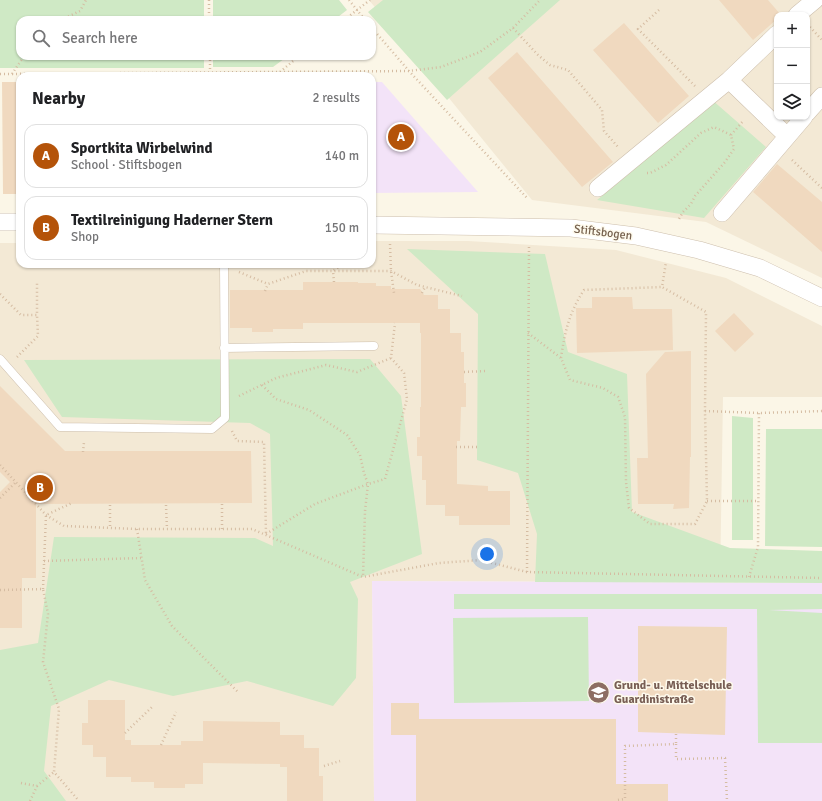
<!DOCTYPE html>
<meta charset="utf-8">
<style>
body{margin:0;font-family:Signika,sans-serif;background:#f2f2f2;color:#202124}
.controls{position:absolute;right:12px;top:12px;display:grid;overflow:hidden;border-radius:8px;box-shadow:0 1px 3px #0004}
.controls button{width:36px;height:36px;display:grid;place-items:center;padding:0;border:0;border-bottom:1px solid #e0e0e0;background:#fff;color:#202124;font:20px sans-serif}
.you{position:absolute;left:487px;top:554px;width:14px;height:14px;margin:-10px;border:3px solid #fff;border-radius:50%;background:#1a73e8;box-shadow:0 0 0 6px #1a73e833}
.badge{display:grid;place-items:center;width:26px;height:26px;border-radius:50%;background:#b45309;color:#fff;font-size:13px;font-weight:700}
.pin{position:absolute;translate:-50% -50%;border:2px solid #fff;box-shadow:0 1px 4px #0006}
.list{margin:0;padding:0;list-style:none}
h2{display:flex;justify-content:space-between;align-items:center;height:52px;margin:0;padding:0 16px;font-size:17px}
h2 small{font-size:13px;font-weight:400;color:#757577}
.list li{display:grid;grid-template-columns:26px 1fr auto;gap:12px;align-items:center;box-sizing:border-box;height:64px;margin:0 8px 8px;padding:0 8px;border:1px solid #e0e0e0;border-radius:12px}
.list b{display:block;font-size:15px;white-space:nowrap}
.list p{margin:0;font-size:13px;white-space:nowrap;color:#757577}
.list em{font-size:13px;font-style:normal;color:#757577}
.icon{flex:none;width:22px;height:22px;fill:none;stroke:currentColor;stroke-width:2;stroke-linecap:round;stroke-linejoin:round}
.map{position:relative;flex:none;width:822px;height:801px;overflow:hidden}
.search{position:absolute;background:#fff;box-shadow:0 1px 3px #0004;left:16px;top:16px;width:360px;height:44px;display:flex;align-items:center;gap:10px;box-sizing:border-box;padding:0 14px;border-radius:12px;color:#757577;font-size:15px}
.panel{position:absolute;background:#fff;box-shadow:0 1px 3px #0004;left:16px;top:72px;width:360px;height:196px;border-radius:12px}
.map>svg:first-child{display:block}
.residential{fill:#f3e9d5;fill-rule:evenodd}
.education{fill:#f3e3f8}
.green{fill:#cfe9c5}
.building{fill:#f0d9bf}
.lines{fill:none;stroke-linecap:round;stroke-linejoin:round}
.service-casing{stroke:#cdbfad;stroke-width:9}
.minor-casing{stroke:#cdbfad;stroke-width:18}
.path{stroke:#d5bca2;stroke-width:2.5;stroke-dasharray:1 3;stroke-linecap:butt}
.service{stroke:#fff;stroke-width:8}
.minor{stroke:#fff;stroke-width:17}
.labels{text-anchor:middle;stroke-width:3;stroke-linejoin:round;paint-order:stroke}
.street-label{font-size:12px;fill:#745f4c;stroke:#fefaed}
.education-label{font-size:12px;font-weight:bold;fill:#785e54;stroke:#fefaed;text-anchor:start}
</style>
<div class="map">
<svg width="822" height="801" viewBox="0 0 822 801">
<rect width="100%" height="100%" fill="#fbf6e7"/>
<path class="residential" d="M369,0H822V278L706,222L532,200ZM777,15H807V117H777Z
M372,241H468L616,250L726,278L822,326V397H723L720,582L372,581L374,801H0V243H20V264H372Z"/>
<path class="education" d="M372,82H382L478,192L372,193Z
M372,581L822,583V801H374Z"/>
<path class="green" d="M0,0H204V20H20V56H204V68H0Z
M213,0H339L347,10L334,20H213Z
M383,0H560L447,100L368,12Z
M213,56H288L273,67H213Z
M711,99L766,147L704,218L597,200L630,173Z
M407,249L545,254L568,352L627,374L632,512L730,548L822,551V583L535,582L537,534L518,473L477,460L478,314Z
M370,359L401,396L422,554L350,582L358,599L356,678L333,706L247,681L173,696L109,680L51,706L44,771L66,801H0V650L38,643L54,537L255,538L273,546L270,434L250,423L62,417L24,360Z
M732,416L753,418V540H732Z
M766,429H822V547L765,546Z
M454,594H822V609L769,610L822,613V743H758L757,609H454Z
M588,617L589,701L454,703L453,618Z"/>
<path class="building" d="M719,0H768L781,15H777V19L753,40Z
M624,23L689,96L658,123L593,50Z
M517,52L613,162L582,187L488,78Z
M2,82H20V194H3Z
M777,164L822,202V252L753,192Z
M303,282H358V283H376V286H391V289H420L424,295H438V309H450V333H461V352H464V383H466V407H461L460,441H457V484L488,486V491H510V525H459V516H445V505H426V480H422V456H417V437H420V407H421V333H420V323H303V329H273V332H252V328H230V290H303Z
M592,297H632L633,309H672L673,350L577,353L576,308H592Z
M734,313L754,334L735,352L715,331Z
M691,351V457H690L689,508L673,509L674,504H638L637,458H648L646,374L665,352Z
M0,386L65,451H251L252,503L36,504V578H22V628H0V492L10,482L0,472Z
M638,626L727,627L725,735L638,732Z
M88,700H125V740H131V745H181V741H203V721L280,722V735H304V748H319V776H323V801H287V767H280V764L203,763V784H185V788H154V782H131V777H106V757H93V745H82V723H88Z
M391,703H419V719H616V784H668V801H416V735H391Z"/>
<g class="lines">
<defs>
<path id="service" d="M224,348L374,346
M0,359L60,427L212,429L225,418L224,264"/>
<path id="minor" d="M797,15L815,0
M729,80L787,136
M807,113L822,96
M598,188L729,80L777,34
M722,213L804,117
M0,222H20
M372,225L571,228L636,236L699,250L760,268L822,298"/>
</defs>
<use href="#service" class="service-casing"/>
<use href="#minor" class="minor-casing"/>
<path class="path" d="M209,0V20
M349,0L365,20
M659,10L638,29L695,86
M61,20L80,11L86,0
M344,20L370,0
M810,27L822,40
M372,28L409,71L528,199
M513,28L538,55L550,65L568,70L602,110L604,131L618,147
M210,56V76
M280,72L299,56
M0,74L409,71L441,67L480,52L513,28L540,0
M12,74L24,56
M731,135L744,120
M792,160L822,188
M647,173H650L666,165L701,133L714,127L731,135L734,149L725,162L695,196L691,204L683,212L679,219
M390,244L391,271L394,293
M239,272L268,284L306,271H391L417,285L462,296
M334,282L333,271L343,264
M265,291L268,284
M422,293L425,287
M0,294L21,315H37V281
M528,333L561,358L570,380L603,388L618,397L625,417L626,482L629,508L650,524H695L707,501L705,411L706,312L662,287L666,262
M17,357L38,336L37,315
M561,358C565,331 569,313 584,290L662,287
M464,372L485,371
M262,385L276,399L309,410L347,435L360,455L364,473L368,484L365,511L363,577
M239,396L276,378L326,365L357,372L391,358
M705,411L759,413L822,411
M232,431L237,441L264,442L266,534
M456,447H478
M83,452L84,442
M0,465L46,515L64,526L137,529H252L363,577L439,563L481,560L527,572L822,578
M0,498L16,482
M707,501H758
M222,504V529
M110,505V528
M166,505L167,529
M137,529L145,580L172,626L238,692
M266,534L315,504L368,484L385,479L407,399L404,373L391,358L395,323
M44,561L141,558
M527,572L529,247
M749,577L758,547L759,413
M43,589L46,515L72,503
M0,590L43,589L48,614L43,662L59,709L54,772L79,801
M125,733L152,707
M676,744V759L725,758L727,801
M161,745L176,712
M324,766L340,761
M21,783L37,786L54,772
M618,800L625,799V746L676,744V733
M30,801L37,786"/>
<use href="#service" class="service"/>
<use href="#minor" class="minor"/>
</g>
<defs>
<symbol id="school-disc" viewBox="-11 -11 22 22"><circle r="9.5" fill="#8d6e63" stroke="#fefaed"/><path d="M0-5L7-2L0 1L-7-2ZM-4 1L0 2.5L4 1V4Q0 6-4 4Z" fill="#fff"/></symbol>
</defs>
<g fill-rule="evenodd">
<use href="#school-disc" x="586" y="680" width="25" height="25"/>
</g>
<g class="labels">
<g class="street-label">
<text transform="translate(603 232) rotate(7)" y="4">Stiftsbogen</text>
</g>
<g class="education-label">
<text x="614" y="689">Grund- u. Mittelschule<tspan x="614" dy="14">Guardinistraße</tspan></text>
</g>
</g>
</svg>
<div class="controls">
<button>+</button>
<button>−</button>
<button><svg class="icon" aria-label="layers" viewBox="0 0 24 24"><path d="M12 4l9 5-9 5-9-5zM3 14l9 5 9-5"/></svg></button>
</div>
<div class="you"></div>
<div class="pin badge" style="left:401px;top:137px">A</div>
<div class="pin badge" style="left:40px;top:488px">B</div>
<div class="search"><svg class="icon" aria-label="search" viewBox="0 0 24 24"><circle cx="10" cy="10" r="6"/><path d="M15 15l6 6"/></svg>Search here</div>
<section class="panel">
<h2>Nearby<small>2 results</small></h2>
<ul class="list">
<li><span class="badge">A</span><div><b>Sportkita Wirbelwind</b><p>School · Stiftsbogen</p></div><em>140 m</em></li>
<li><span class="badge">B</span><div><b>Textilreinigung Haderner Stern</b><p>Shop</p></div><em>150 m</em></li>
</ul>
</section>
</div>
